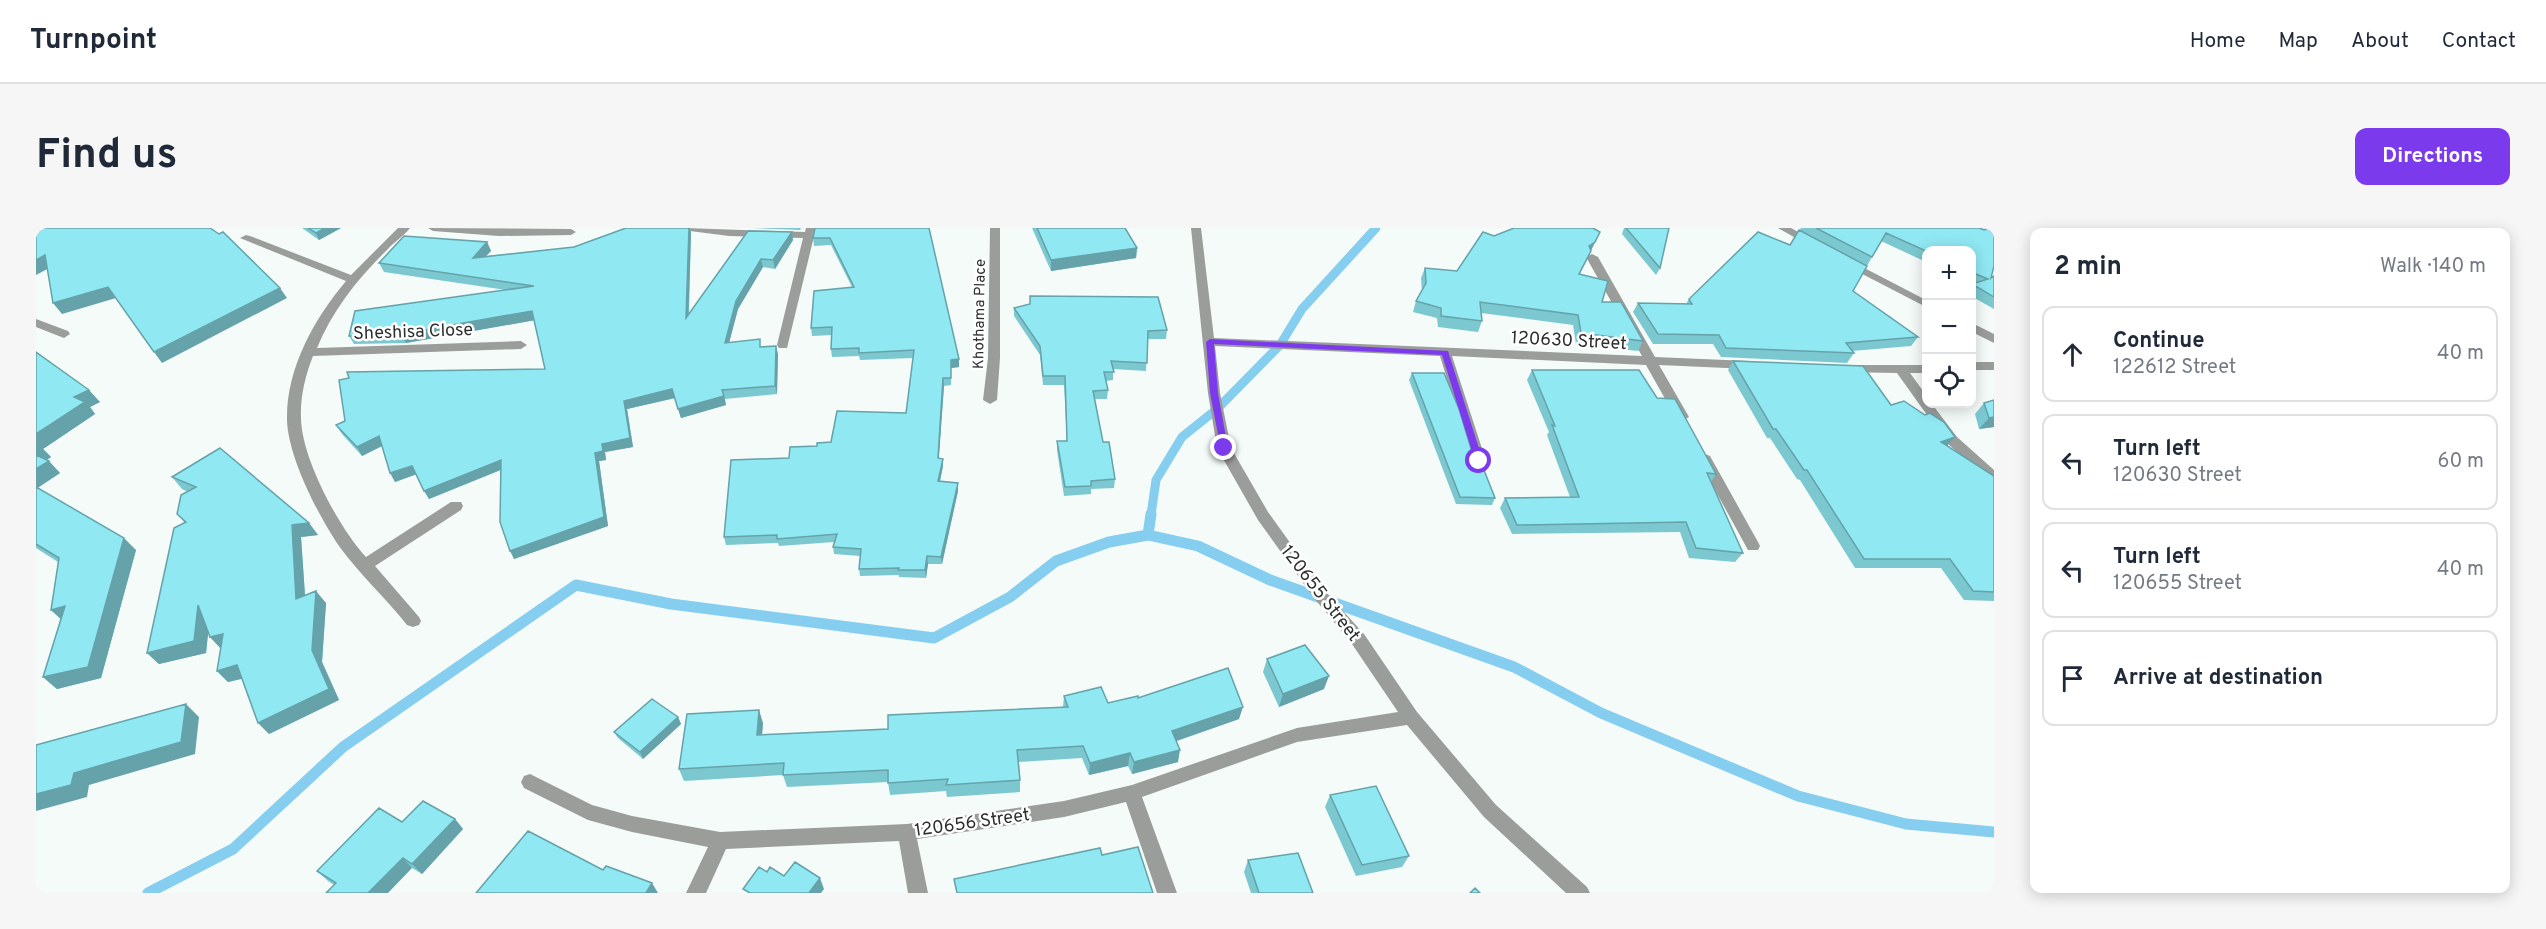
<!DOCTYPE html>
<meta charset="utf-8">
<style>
body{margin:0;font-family:Overpass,sans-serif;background:#f6f6f7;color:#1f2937}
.controls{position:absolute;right:18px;top:18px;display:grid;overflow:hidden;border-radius:12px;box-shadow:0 3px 15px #0003}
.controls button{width:54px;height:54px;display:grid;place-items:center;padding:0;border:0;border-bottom:2px solid #e0e1e3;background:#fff;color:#1f2937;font:30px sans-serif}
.stop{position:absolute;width:18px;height:18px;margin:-14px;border:4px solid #7c3aed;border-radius:50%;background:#fff}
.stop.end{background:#7c3aed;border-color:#fff;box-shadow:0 2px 6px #0008}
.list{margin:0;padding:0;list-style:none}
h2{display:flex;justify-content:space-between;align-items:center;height:78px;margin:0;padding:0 24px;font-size:26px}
h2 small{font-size:20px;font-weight:400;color:#747a83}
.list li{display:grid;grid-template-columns:39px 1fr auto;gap:18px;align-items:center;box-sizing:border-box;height:96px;margin:0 12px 12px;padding:0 12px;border:2px solid #e0e1e3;border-radius:12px}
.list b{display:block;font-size:22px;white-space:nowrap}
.list p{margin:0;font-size:20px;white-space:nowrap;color:#747a83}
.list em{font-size:20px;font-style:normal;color:#747a83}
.icon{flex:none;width:33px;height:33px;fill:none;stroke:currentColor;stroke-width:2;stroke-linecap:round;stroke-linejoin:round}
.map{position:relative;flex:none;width:1958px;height:665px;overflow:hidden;border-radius:12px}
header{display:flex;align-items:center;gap:36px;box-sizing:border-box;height:84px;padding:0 30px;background:#fff;border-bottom:2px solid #e0e1e3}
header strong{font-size:28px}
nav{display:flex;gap:33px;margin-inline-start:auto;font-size:21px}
.intro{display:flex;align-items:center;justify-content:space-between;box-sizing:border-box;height:144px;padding:0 36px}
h1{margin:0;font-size:42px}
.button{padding:15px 27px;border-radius:12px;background:#7c3aed;color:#fff;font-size:21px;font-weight:700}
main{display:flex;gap:36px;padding:0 36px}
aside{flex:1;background:#fff;border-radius:12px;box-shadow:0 3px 15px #0003}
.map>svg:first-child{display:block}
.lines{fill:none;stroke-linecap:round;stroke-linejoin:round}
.stream-far1{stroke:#86ceef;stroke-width:9}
.stream{stroke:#86ceef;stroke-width:11}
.street{fill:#9b9d9b;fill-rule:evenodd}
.wall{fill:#7cc8d0}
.shaded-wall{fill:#65a2a9}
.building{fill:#90e8f2;stroke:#65a2a9;stroke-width:1.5}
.route{fill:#7c3aed}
.labels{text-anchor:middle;stroke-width:5;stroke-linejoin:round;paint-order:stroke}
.far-street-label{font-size:15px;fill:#2c2f2e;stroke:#fff}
.street-label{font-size:18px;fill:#2c2f2e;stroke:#fff}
</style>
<header>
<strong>Turnpoint</strong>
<nav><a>Home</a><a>Map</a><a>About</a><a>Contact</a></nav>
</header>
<div class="intro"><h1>Find us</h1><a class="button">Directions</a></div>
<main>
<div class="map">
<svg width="1958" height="665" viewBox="0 0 1958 665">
<rect width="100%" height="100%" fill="#f4fbf9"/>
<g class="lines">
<path class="stream-far1" d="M1115,287L1120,252L1146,209L1181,181L1244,117L1266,81L1340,0"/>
<path class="stream" d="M1112,307L1115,286
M112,665L197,621L307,519L540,357L635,376L898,410L974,369L1020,333L1073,314L1112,307L1162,318L1234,352L1478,439L1565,485L1762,568L1870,596L1958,604"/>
<path class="street" d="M362,0H374C368,8 358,14 351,22C322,50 296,83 281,120L485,113L491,117L485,121L277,128C269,148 264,170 265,191C266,231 303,300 330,329L415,274H425L427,278L425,282L339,338L383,389L385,393L383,397L377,399L371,397C350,370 323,346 303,318C282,287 252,229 251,192C250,141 278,91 310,53L204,10L210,7L214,8L315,47Z
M392,0L535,1L540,4L535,7L463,8L397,3Z
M649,0L769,4L770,0H780L751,120H743L741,117L767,10L693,8L654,3Z
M954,0H964V130L961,172L954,176L947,172L952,130Z
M1155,0H1165L1178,110L1606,128L1550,29L1556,26L1562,29L1619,129L1713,133L1719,137L1713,141L1623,137L1653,189L1646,193L1641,192L1610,137L1416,128L1450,233L1443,238L1436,233L1404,128L1179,118L1184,165L1195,220L1232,284L1288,362L1328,406L1381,484L1460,577L1551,659L1554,665H1530L1448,589L1371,497L1261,514L1106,569L1141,665H1121L1090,574L1028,589L881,611L892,665H872L863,613L690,621L670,665H650L672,619L596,604L552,592L488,560L485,554L488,548L494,546L556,577L596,588L684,604L871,596L1028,573L1096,557L1261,500L1362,484L1316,416L1278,370L1222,292L1181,220L1172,165Z
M1742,0H1755L1782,15L1776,18L1772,17Z
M1941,0L1958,2V9L1942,2Z
M1811,31L1890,72V79L1807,36V32Z
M0,91L32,103L34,106L28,110L0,99Z
M1936,95L1958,106V115L1936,104Z
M1936,134H1958V142H1936Z
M1809,137H1890V145H1874L1890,167V176H1896L1921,209L1958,242V255L1953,253L1911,215L1861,145L1805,144L1803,141L1805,138Z
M1669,226L1674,228L1722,314L1724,318L1722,322H1712L1662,231Z"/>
</g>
<path class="wall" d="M266,0H305L283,12Z
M590,0H654L655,5L653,86L712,3L757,12L739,41L727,39L702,81L693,114L726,119L742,126L741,166L689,171L690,177L645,190L639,170L591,181L597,219L569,224L570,232L563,233L572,298L478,331L465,242L393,271L381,246L359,254L346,218L326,228L306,206L300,197L509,141L498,92L370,115L318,116L313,108L470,62L348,44L343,35L451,14L455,23L450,28L538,19Z
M716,0H765L764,2Z
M893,0L923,139L915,140V157L908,158L903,230L907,231V238L904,254L922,255V263L906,336H892L890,350L863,349V347L824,348L823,341L824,328L798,326L797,319L798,314L743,318L742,315L690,317L688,309L753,230L870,185L877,130L824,132L823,128L796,129L795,121L796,107L776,108L775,100L816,59L795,17L778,18L777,10Z
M996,0H1089L1101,20L1100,30L1015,43Z
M1588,0H1633L1624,40L1620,47L1586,6Z
M1765,0H1943L1955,50L1958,48V81L1935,68V57L1938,56L1935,55V22H1890V34L1845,13L1817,63L1882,109L1875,118L1816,123L1818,125L1811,135L1685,129L1677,116H1617L1597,84L1602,75L1650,76L1653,71L1754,17Z
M1458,8L1544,46L1566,74L1607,113L1602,123L1540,116L1537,97L1445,85L1446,93L1442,104L1402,99L1401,90L1377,84L1380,73L1386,63L1385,50L1389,40L1421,43Z
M978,80L1131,102L1130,111H1111L1110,143L1077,141V152L1070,153L1072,162L1071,171H1059L1067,214L1079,251L1078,260L1055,261V266L1028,268L1021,222V213H1031L1028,157H1007L1004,127L978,88Z
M0,124L64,174L54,179L59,186L7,221L15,229L11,232L24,245L1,260L100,322L65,450L21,461L7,449L25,391L15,382L22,334L0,320Z
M1697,133L1855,177L1911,218L1958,248V373L1928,372L1905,340H1819L1764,252L1761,251L1734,210H1731L1692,142Z
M1496,142L1621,170L1680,246L1675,254L1707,325L1699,334L1653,330L1644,304L1476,306L1464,280L1469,270L1534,269L1511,207L1513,204L1491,152Z
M1376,145L1437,227L1459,270L1456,277L1420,276L1373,152Z
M1948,175L1958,199L1943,201L1939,186Z
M136,249L273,295L282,307L265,309L269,367L290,375L286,434L303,472L233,506L206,451L192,454L181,443L185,420L174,409L172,403L170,425L123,436L111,425L148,294L141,286L152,264L146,261Z
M1231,431L1288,461L1243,479L1227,444Z
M1028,468L1072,475L1102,470L1203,491L1141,513L1142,534L1096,546L1092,538L1053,547L1046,530L983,534L984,552V564L911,569L910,563L854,567L852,554L751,559L747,547L648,553L643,541L727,495L726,507L852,501L1027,479Z
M642,489L645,496L607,531L582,510L578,504Z
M1294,567L1373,628L1366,639L1320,648L1289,579Z
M419,591L427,601L386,646L376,640L298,657L292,653L281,643L366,594Z
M1212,632L1277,665H1215L1208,644Z"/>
<path class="shaded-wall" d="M289,0H305L283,12L280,5Z
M653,0H654L655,5L652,98L650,90Z
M756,4L757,12L739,41L737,32Z
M1564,4L1539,56L1553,18Z
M451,14L455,23L440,38L437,30Z
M1101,20L1100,30L1015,43V32Z
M9,27L17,38L0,47V32Z
M725,31L727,39L702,81L691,123L689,115L700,73Z
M72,59L80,70L26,86L17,75Z
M244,60L251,70L126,135L118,124Z
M496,83L500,92L370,115L365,106Z
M740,118L742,126L741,166L739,158Z
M923,131V139L915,140V157V132Z
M907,150L908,158L902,238V230Z
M636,161L639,170L591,181L597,219L569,224L570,232L563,233L572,298L478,331L474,323L559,225L566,216L588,173Z
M53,162L64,174L54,179L59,186L7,221L15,229L4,236L0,231V206L38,169Z
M688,168L690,177L645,190L642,181Z
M1958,189V199L1943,201L1953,190Z
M343,208L348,217L326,228L321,219Z
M1919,209L1911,218L1905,214Z
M907,231V238L902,261V253Z
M465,232L469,240L393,271L388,263Z
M13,233L24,245L0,261V241Z
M376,238L381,246L359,254L354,245Z
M922,255V263L906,336L905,329Z
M273,295L282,307L265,309L270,383L260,371L256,297Z
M88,310L100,322L65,450L21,461L7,449Z
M891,328L892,336L890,350L889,342Z
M280,363L290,375L286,434L303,472L233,506L222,495L276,422Z
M162,377L174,389L170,425L123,436L111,425Z
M29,378L28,394L15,382Z
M187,406L185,421L174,409Z
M201,437L212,449L192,454L181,443Z
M1293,448L1288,461L1243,479L1247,466Z
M150,476L163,489L159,526L53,557L51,569L0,583V566L38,545Z
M1207,479L1203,491L1134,515L1136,503Z
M723,482L727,495L725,519L721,507Z
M642,489L645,496L607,531L604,524Z
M1144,522L1142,534L1096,546L1098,534Z
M1094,525L1092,538L1053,547L1054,535Z
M419,591L427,601L386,646L376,636Z
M367,630L376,640L352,665H332Z
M784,650L788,661L785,665H773Z
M616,655L622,665H610Z"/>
<path class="building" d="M0,0H174L183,6L187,4L244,60L118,124L72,59L17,75L9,27L0,32Z
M272,0H289L280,5Z
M590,0H653L650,90L712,3L756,4L737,32L725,31L700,73L689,115L724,111V119L740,118L739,158L686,162L688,168L642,181L636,161L588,173L594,210L566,216L567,223L559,225L568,289L474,323L464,294L465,232L388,263L376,238L354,245L343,208L321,219L300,197L309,193L303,152L313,150L311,144L509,141L496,83L365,106L313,108L319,83L498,58L343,35L368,8L451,14L437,30L538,19Z
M779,0H893L923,131L915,132V150H907L902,230L907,231L902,253L922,255L905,329L891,328L889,342H862L863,340L823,341L825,321L797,319L801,306L741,311V307L688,309L695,232L753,230L754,219L781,218V215L795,214L801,183L870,185L878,122L823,125V120L795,121L796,99L775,100L778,63L818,59L794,10H777Z
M1001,0H1089L1101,20L1015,32Z
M1478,0H1557L1564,4L1559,14L1553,18L1555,23L1543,46L1572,53L1566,74H1585L1607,113L1545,105L1542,87L1444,74L1446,93L1405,88V80L1380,73L1390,55L1389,40L1421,43L1447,4L1458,8Z
M1590,0H1633L1624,40Z
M1780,0H1943L1948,2L1952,0H1958V38L1955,50L1958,48V69L1936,56L1952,51L1935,44V22L1890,23L1850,5L1836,29Z
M1763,2L1831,38L1817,63L1882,109L1810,115L1818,125L1690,120L1683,107L1622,106L1602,75L1656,76L1653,71L1722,4L1754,17Z
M994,68L1122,69L1131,102L1112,103L1111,135L1075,133L1078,144H1068L1072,162L1057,163L1067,214H1073L1079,251L1055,253V258L1029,259L1021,213H1031L1029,148H1007L1004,118L978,80L994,76Z
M0,124L53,162L38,169L49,174L0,206Z
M1697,133L1827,138L1855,177L1868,173L1889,187L1894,185L1908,194L1919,209L1905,214L1958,248V364L1937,363L1914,331H1828L1771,242H1768L1740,201H1737Z
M1496,142H1603L1621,170L1639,171L1680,246L1671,245L1707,325L1660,320L1650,294L1481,297L1469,270L1543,269L1516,197L1519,198Z
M1376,145H1408L1423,181L1437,227L1444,232L1459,270L1424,269Z
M1958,172V189L1953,190L1948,175Z
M184,220L273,295L256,297L260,371L280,363L276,422L293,461L222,495L201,437L181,443L187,406L174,409L162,377L158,413L111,425L138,300L150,294L141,286L145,267L160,259L136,249Z
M0,227L13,233L0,241Z
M0,259L88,310L52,439L7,449L29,378L15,382L23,330L0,316Z
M1269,417L1293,448L1247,466L1231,431Z
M1192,440L1207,479L1136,503L1144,522L1098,534L1094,525L1054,535L1047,518L981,522L984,552L910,557L912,551L852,555V542L747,547L748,535L643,541L651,486L723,482L721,507L852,501V487L1032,479L1028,468L1065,459L1072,475L1102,468V470Z
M616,471L642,489L604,524L578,504Z
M150,476L145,514L38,545L35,557L0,566V517Z
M1340,558L1373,628L1326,637L1294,567Z
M387,573L419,591L376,636L367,630L332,665H290L300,655L281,643L343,580L366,594Z
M492,603L567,642L570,638L616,655L610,665H440Z
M1102,619L1117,665H921L918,651L1064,620L1066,627Z
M1262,625L1277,665H1223L1212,632Z
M759,634L784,650L773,665H714L707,661L723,639L731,644L734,639L748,648Z
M1439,660L1444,665H1434Z"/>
<path class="route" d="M1174,111L1412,123L1447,233L1443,237L1439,233L1406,127L1178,116L1182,165L1192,220L1185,222L1174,165L1170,114Z"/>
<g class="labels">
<g class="far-street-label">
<text transform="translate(943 86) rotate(-89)" y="5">Khothama Place</text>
</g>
<g class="street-label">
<text transform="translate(377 103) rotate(-2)" y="6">Sheshisa Close</text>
<text transform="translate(1533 112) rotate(3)" y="6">120630 Street</text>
<text transform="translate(1285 365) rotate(52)" y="6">120655 Street</text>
<text transform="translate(936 594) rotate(-8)" y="6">120656 Street</text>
</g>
</g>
</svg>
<div class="controls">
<button>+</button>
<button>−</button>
<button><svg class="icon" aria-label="locate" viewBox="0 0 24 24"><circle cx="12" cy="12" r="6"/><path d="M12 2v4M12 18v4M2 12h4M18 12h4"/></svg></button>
</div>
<div class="stop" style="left:1443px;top:233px"></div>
<div class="stop end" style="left:1188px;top:220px"></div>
</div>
<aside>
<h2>2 min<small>Walk · 140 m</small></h2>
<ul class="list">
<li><svg class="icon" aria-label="ahead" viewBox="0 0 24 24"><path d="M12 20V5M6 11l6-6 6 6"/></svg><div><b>Continue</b><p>122612 Street</p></div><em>40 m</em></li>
<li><svg class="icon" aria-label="left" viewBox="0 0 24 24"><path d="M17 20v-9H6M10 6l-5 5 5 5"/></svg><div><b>Turn left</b><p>120630 Street</p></div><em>60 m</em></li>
<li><svg class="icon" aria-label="left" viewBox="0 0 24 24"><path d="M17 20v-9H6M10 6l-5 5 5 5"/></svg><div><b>Turn left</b><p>120655 Street</p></div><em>40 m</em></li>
<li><svg class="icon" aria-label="arrive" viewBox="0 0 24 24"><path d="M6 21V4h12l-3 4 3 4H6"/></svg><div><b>Arrive at destination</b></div></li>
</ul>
</aside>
</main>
